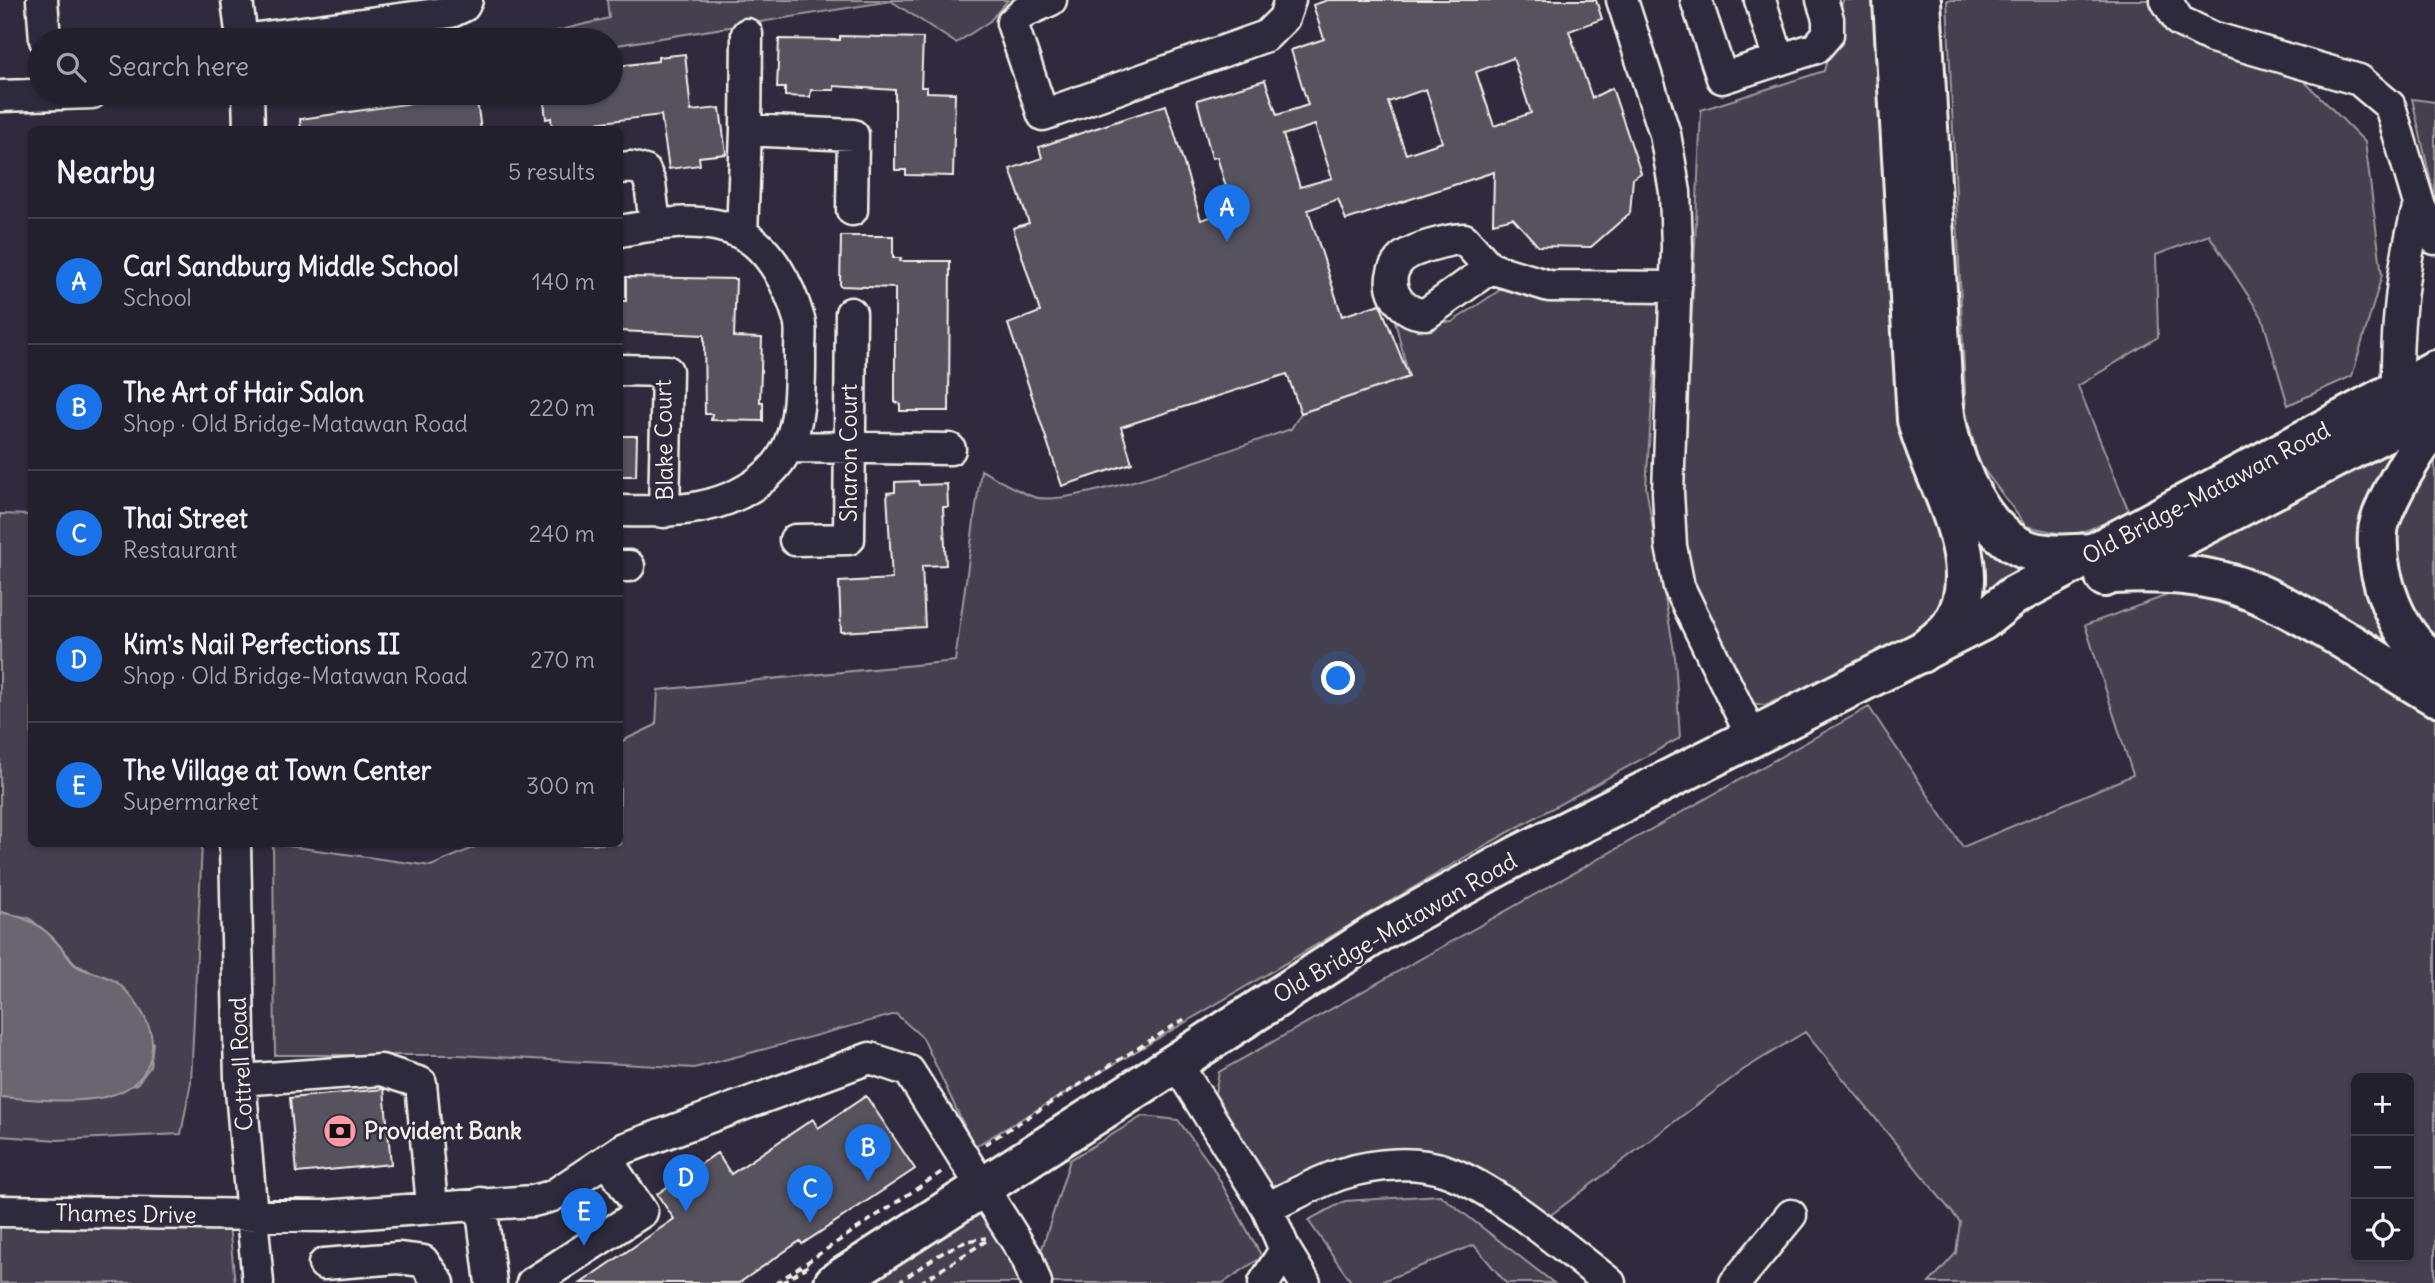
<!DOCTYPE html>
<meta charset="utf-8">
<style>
body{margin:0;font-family:Delius,sans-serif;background:#2f2d3a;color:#f1f3f6}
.controls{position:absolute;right:21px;bottom:21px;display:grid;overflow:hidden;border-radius:10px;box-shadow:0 2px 5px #0004}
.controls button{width:63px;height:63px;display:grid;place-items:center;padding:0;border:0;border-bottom:2px solid #403e4a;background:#23202e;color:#f1f3f6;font:35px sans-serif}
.you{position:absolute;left:1339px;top:679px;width:24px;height:24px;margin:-18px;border:5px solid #fff;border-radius:50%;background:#1a73e8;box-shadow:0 0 0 10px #1a73e833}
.badge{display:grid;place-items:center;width:46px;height:46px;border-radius:50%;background:#1a73e8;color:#fff;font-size:23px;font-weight:700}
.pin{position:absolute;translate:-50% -58px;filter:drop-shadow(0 2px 4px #0008)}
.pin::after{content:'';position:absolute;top:37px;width:24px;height:21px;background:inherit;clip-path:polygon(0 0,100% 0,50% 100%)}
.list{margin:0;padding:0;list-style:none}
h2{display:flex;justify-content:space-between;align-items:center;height:91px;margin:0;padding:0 28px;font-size:30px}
h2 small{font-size:23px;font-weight:400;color:#a3a3aa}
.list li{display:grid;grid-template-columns:46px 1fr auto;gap:21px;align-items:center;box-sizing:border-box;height:126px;padding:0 28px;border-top:2px solid #403e4a}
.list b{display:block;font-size:26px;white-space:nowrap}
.list p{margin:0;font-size:23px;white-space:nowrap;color:#a3a3aa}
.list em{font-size:23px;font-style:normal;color:#a3a3aa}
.icon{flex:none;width:38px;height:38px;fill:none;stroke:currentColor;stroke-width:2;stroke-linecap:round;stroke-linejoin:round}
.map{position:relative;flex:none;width:2435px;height:1283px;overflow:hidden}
.search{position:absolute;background:#23202e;box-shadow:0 2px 5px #0004;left:28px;top:28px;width:595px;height:77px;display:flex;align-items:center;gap:18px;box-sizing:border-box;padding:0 24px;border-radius:38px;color:#a3a3aa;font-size:26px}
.panel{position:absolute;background:#23202e;box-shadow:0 2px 5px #0004;left:28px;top:126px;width:595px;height:721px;border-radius:10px}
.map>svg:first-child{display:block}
.green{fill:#454050;stroke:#9c989c;stroke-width:2;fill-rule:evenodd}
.water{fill:#6a6670;stroke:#a19ea0;stroke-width:2}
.building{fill:#56525f;stroke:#f4f1e8;stroke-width:2;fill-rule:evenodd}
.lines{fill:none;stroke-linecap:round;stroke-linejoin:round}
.minor-casing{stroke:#f4f1e8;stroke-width:35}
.major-casing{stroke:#f4f1e8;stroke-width:44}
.highway-casing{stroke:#f4f1e8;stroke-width:44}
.path{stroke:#f4f1e8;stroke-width:3.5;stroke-dasharray:7 5;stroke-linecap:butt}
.minor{stroke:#2f2a3d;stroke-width:30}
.major{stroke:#2f2a3d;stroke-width:38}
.highway{stroke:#2f2a3d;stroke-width:38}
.labels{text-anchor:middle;stroke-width:5;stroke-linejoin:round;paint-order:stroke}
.street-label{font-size:23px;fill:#f4f1e8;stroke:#2f2a3d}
.poi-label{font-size:23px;font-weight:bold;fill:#f4f1e8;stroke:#2f2a3d;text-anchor:start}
</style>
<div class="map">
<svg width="2435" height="1283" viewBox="0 0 2435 1283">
<rect width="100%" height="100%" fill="#2f2a3d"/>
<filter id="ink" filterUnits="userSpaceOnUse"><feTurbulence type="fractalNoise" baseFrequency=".0143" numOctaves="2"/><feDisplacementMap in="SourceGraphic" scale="14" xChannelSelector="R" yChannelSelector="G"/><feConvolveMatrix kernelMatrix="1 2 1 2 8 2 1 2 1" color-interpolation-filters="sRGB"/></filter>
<g filter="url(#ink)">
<path class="green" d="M607,0H1008L990,21L956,43L891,1L611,46V40H544L545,34L609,18Z
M1843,0H1880L1902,438L1952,569L1947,598L1917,634L1844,674L1764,705L1745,702L1701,623L1682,533L1701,110L1824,71Z
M1947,0H2157L2292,69L2365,142L2382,275L2352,376L2288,405L2262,317L2209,235L2156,255L2158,337L2078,386L2130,514L2071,536L2026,526L1979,463L1966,412Z
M2412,99L2435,102V199Z
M1506,286L1659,304L1646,487L1675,657L1680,738L1489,843L974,1147L923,1038L896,1014L694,1068L459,1055H275L273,844L431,866L482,844H620V742L656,725L658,690L955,661L981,470C998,479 1016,491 1034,497C1072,509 1245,444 1291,429L1301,413L1409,377L1395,321L1452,322Z
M2414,432L2383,489L2416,662L2184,558Z
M2435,445V647L2407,615L2393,534Z
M0,514L31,515L32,844H202L191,1082L181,1134L58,1140L0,1136V1097L79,1100L137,1084L150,1067L153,1043L117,982L76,965L54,939L29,918L0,912Z
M1978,519L2032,566L1971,606Z
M2179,591L2277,620L2435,718V1283H1929L1956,1253L1960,1222L1805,1032L1743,1070L1548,1217L1454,1156L1396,1150L1279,1188L1246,1170L1211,1114L1219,1072L1869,707L1963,847L2133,775L2085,625ZM2356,1078H2409V1257H2356Z
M1143,1116L1178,1120L1213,1168L1262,1257L1223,1283H1049L1039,1258L1070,1160Z
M982,1188L1036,1283H835Z
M1440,1195L1554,1283H1506L1474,1245L1378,1283H1352L1308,1220L1345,1201Z
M0,1204L227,1206L235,1283H0Z"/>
<path class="water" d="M0,912C25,917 42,924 58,944C64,950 69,960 75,965C87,974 107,973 119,984C135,998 154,1025 152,1048C146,1117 49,1099 0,1097Z"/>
<path class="building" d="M1328,0H1596L1602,19L1569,31L1592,98L1612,88L1641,173L1633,178L1630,213L1591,247L1538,246L1513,218L1493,223L1494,172L1346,220L1338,199L1308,210L1342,316L1380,304L1409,377L1301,413L1287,374L1121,427L1132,463L1062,486L1008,324L1040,312L1013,228L1029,223L1010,169L1042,158L1039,147L1166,105L1201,220L1233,210L1217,157L1212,158L1197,100L1265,80L1277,115L1308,105L1291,50L1324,39L1313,5ZM1513,58L1531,113L1494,126L1476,72ZM1426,89L1442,142L1406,154L1388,102ZM1315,125L1332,178L1300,187L1283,135Z
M840,36L923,38L921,87H927V92L955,93L953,176L906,175V170H895V90L834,86V90H811L810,97L785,96V88H777L779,39L840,40Z
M685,54L691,111L720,108L726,154L699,157L700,165L669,169L661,115L552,128L551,118L546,119L543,93H611V67L658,61V57Z
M476,94L481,130H301L300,119Z
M841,236H893V258H901L900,261H950L949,411H900V404L895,402V288L840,286Z
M626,277L736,279L734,337L762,338L760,402H763V421L711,420L712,414H705L704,335L620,331V301H626Z
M620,436H637L636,476H620Z
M918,481L919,485L947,484L948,507H943L946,565L922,566L925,627L841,632L839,582L892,579L887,493L895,492V482Z
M384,1089L391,1164L297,1173L290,1098Z
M866,1096L915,1169L802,1244L800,1241L739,1283H581L674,1219L657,1194L717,1153L731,1174L813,1119L818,1128Z"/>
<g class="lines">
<defs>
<path id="minor" d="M42,0L45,40
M237,0L242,40
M1051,0L1024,12L1012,23L1043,115L1266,36L1284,18L1290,0
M1622,0L1665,134L1675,192L1677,247L1668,492L1671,546L1679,587L1752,737
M1696,0L1722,78L1816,48L1828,34V19L1822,0
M1760,0L1779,60
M2166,0L2179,21L2212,37L2359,80L2390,106L2420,207L2435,239
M243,40L451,12L464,6L467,0
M248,93L249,130
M0,96L92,93
M746,130L747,34
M620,168L631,167L645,171L650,183L655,225
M620,231C659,224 703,215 740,233C771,248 790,288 799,319C802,329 800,341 800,351C800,391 802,442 770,472C728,512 674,512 620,511
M742,234L746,130L853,135L852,210
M1490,268L1426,314C1397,314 1380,280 1401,259C1411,249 1450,239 1464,239L1490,268L1549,286L1676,287
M620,370L667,371L664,512
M2397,391C2396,327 2402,265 2419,204
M788,447L950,449
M795,540L849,539L851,313
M620,566H629
M235,844L240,1080L258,1283
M1175,1061L1267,1208L1285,1250L1264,1283
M240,1080L381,1070L421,1083L432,1206
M481,1203L491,1283
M1267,1208C1292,1196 1318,1181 1345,1173C1375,1164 1416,1160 1446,1171C1497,1189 1566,1249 1610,1283
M0,1211L323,1216L533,1201L552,1196L623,1149L870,1058L909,1071L1027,1258L1036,1283
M1285,1250L1305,1283
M324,1264L398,1258L423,1261L439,1283
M532,1283L642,1212L608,1161
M1735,1283L1791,1215"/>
<path id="major" d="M2105,577L2435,406
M834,1283L1379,932L1517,856L1982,621L2013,596L2435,370"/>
<path id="highway" d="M1893,0L1917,420C1932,480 1991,564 1952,624C1945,635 1931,644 1921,653
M1921,0L1943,399C1947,447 1973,523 2020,547C2042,558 2069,554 2094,553
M2435,427C2418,444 2379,509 2378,532C2375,576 2396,637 2435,661
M2113,574C2160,572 2210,573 2254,592C2317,619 2376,661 2435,696"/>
</defs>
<use href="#minor" class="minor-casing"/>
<use href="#major" class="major-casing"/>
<use href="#highway" class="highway-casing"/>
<path class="path" d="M985,1144L1186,1018
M776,1283L943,1171
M782,1283L809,1265
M898,1283C925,1265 953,1240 986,1238
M920,1283L986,1241"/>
<use href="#minor" class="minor"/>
<use href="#major" class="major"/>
<use href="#highway" class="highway"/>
</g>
</g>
<defs>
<symbol id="bank-disc" viewBox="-11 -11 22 22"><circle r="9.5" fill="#ff9aa2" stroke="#2f2a3d"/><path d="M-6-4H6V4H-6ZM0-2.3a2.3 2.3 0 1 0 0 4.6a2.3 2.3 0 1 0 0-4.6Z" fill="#111"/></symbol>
</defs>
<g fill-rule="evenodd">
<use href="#bank-disc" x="321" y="1112" width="38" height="38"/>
</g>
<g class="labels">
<g class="street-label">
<text transform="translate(664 440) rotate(-91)" y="8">Blake Court</text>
<text transform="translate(849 453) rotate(-90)" y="8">Sharon Court</text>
<text transform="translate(2206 493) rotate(-28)" y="8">Old Bridge-Matawan Road</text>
<text transform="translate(1395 928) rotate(-30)" y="8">Old Bridge-Matawan Road</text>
<text transform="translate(241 1064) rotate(-93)" y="8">Cottrell Road</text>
<text transform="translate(126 1214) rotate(1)" y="8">Thames Drive</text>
</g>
<g class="poi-label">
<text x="364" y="1139">Provident Bank</text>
</g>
</g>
</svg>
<div class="controls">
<button>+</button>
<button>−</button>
<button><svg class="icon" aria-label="locate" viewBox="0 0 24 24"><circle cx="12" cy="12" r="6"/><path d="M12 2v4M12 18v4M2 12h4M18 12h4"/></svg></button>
</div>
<div class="you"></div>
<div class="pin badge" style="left:1227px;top:242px">A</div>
<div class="pin badge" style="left:868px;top:1182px">B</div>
<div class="pin badge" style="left:810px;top:1223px">C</div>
<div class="pin badge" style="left:686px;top:1212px">D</div>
<div class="pin badge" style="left:584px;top:1246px">E</div>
<div class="search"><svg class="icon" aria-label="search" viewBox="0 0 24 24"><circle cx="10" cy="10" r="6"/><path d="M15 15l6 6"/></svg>Search here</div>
<section class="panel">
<h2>Nearby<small>5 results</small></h2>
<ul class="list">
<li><span class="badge">A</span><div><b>Carl Sandburg Middle School</b><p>School</p></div><em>140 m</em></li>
<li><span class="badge">B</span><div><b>The Art of Hair Salon</b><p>Shop · Old Bridge-Matawan Road</p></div><em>220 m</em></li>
<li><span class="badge">C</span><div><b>Thai Street</b><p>Restaurant</p></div><em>240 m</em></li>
<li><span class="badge">D</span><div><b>Kim's Nail Perfections II</b><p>Shop · Old Bridge-Matawan Road</p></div><em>270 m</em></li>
<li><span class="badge">E</span><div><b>The Village at Town Center</b><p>Supermarket</p></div><em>300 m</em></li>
</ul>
</section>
</div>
